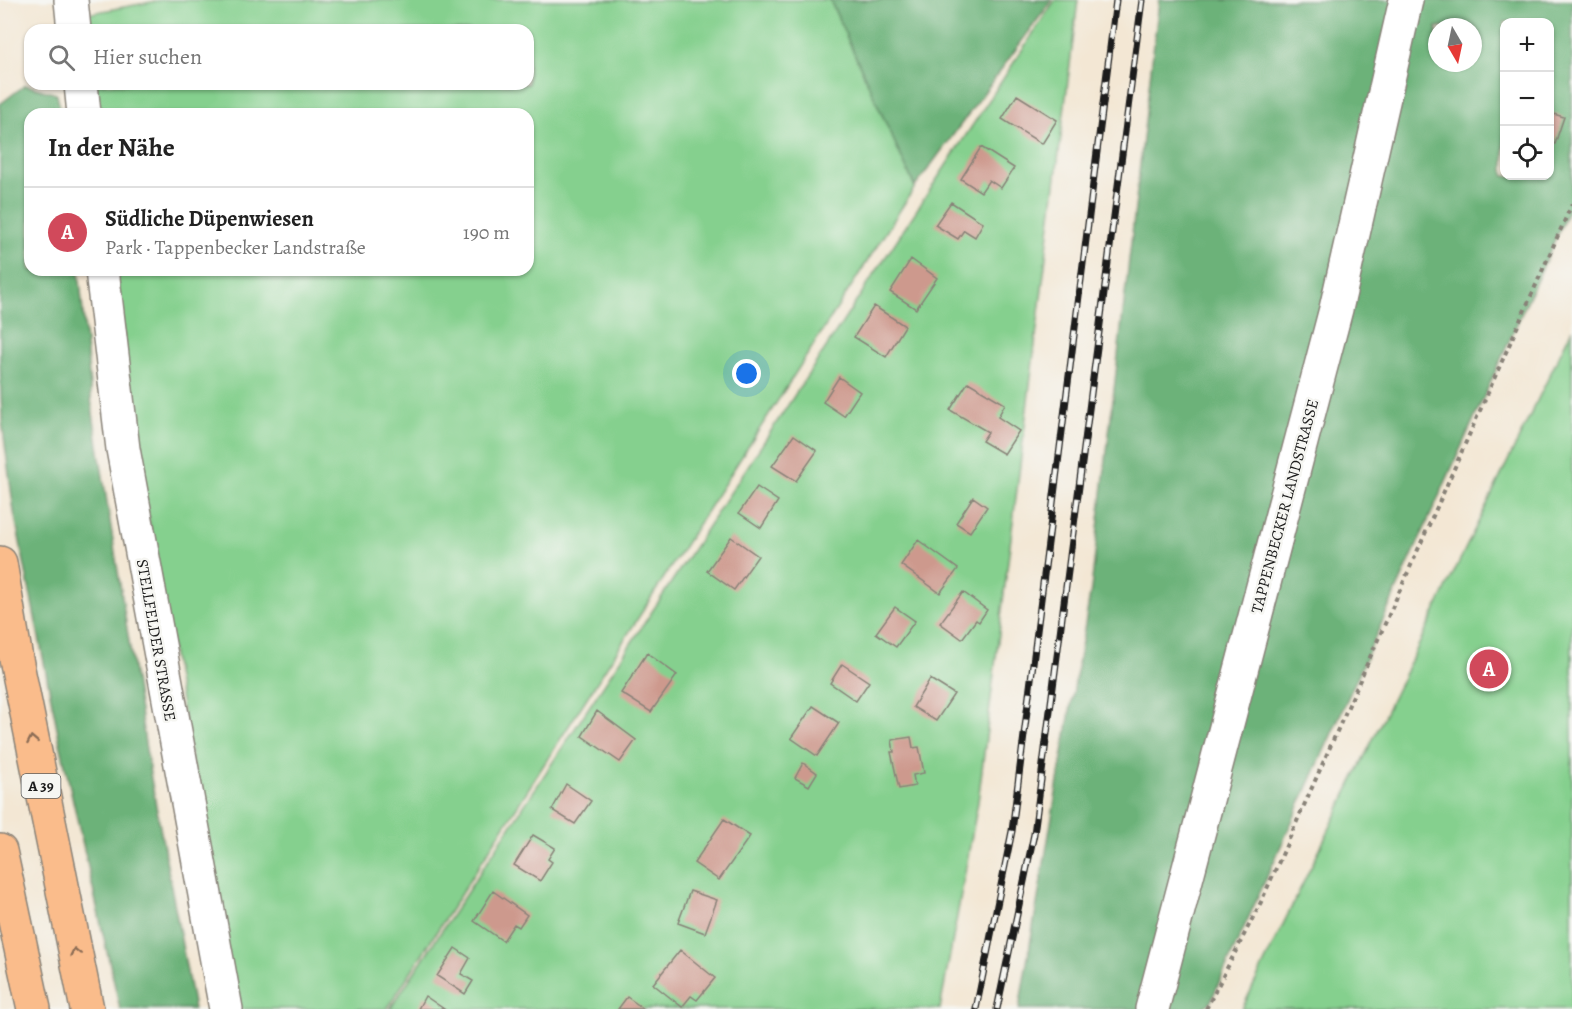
<!DOCTYPE html>
<html lang="de">
<meta charset="utf-8">
<style>
body{margin:0;font-family:Alegreya,serif;background:#f6f6f6;color:#222}
.controls{position:absolute;right:18px;top:18px;display:grid;overflow:hidden;border-radius:12px;box-shadow:0 2px 4px #0004}
.controls button{width:54px;height:54px;display:grid;place-items:center;padding:0;border:0;border-bottom:2px solid #e0e0e0;background:#fff;color:#222;font:30px sans-serif}
.compass{position:absolute;left:1428px;top:18px;width:54px;height:54px;border-radius:50%;background:#fff;box-shadow:0 2px 4px #0004;rotate:171deg}
.you{position:absolute;left:747px;top:374px;width:21px;height:21px;margin:-15px;border:4px solid #fff;border-radius:50%;background:#1a73e8;box-shadow:0 0 0 9px #1a73e833}
.badge{display:grid;place-items:center;width:39px;height:39px;border-radius:50%;background:#d1495b;color:#fff;font-size:20px;font-weight:700}
.pin{position:absolute;translate:-50% -50%;border:3px solid #fff;box-shadow:0 2px 6px #0006}
.list{margin:0;padding:0;list-style:none}
h2{display:flex;justify-content:space-between;align-items:center;height:78px;margin:0;padding:0 24px;font-size:26px}
h2 small{font-size:20px;font-weight:400;color:#767676}
.list li{display:grid;grid-template-columns:39px 1fr auto;gap:18px;align-items:center;box-sizing:border-box;height:90px;padding:0 24px;border-top:2px solid #e0e0e0}
.list b{display:block;font-size:22px;white-space:nowrap}
.list p{margin:0;font-size:20px;white-space:nowrap;color:#767676}
.list em{font-size:20px;font-style:normal;color:#767676}
.icon{flex:none;width:33px;height:33px;fill:none;stroke:currentColor;stroke-width:2;stroke-linecap:round;stroke-linejoin:round}
.map{position:relative;flex:none;width:1572px;height:1009px;overflow:hidden}
.search{position:absolute;background:#fff;box-shadow:0 2px 4px #0004;left:24px;top:24px;width:510px;height:66px;display:flex;align-items:center;gap:15px;box-sizing:border-box;padding:0 21px;border-radius:18px;color:#767676;font-size:22px}
.panel{position:absolute;background:#fff;box-shadow:0 2px 4px #0004;left:24px;top:108px;width:510px;height:168px;border-radius:18px}
.map>svg:first-child{display:block}
.green{fill:#85d08e;stroke:#507655;stroke-width:1.5}
.forest{fill:#6cb279;stroke:#44674a;stroke-width:1.5;fill-rule:evenodd}
.building{fill:#cd998d}
.lines{fill:none;stroke-linecap:round;stroke-linejoin:round}
.minor-casing{stroke:#888278;stroke-width:36}
.tertiary-casing{stroke:#888278;stroke-width:36}
.motorway-casing{stroke:#888278;stroke-width:36}
.path{stroke:#888278;stroke-width:4;stroke-dasharray:4.5 4.5;stroke-linecap:butt}
.minor{stroke:#fff;stroke-width:33}
.tertiary{stroke:#fff;stroke-width:33}
.motorway{stroke:#fabc8b;stroke-width:33}
.rail-casing{stroke:#1c1c1c;stroke-width:7}
.rail{stroke:#f6f6f2;stroke-width:4.5;stroke-dasharray:14;stroke-linecap:butt}
.oneway{stroke:#8b6c54}
.labels{text-anchor:middle;stroke-width:5;stroke-linejoin:round;paint-order:stroke}
.shield{fill:#f6f6f2;stroke:#5d5d5c;stroke-width:1.5}
.shield-label{font-size:15px;font-weight:bold;fill:#1c1c1c}
.street-label{font-size:16px;fill:#1c1c1c;stroke:#f6f6f2}
</style>
<div class="map">
<svg width="1572" height="1009" viewBox="0 0 1572 1009">
<rect width="100%" height="100%" fill="#f6f6f2"/>
<filter id="ink" filterUnits="userSpaceOnUse"><feTurbulence type="fractalNoise" baseFrequency=".0167" numOctaves="2"/><feDisplacementMap in="SourceGraphic" scale="12" xChannelSelector="R" yChannelSelector="G"/><feConvolveMatrix kernelMatrix="1 2 1 2 8 2 1 2 1" color-interpolation-filters="sRGB"/></filter>
<filter id="wash" filterUnits="userSpaceOnUse"><feTurbulence type="fractalNoise" baseFrequency=".008" numOctaves="4" result="noise"/><feDisplacementMap in="SourceGraphic" scale="24" xChannelSelector="R" yChannelSelector="G"/><feGaussianBlur stdDeviation="1.35" result="paint"/><feColorMatrix in="noise" values="0 0 0 0 0 0 0 0 0 0 0 0 0 0 0 0 0 1.4 0 .05"/><feComposite in="paint" operator="in"/></filter>
<g filter="url(#wash)">
<rect width="100%" height="100%" fill="#f3e7d4"/>
<path class="green" d="M162,0H830L915,187L387,1009H236L136,449L116,270H528V114H97L94,84H528V30H88L86,14Z
M1055,0H1078L978,802L940,1009H390Z
M1572,329V1009H1242Z"/>
<path class="forest" d="M830,0H1052L915,187Z
M1159,0H1572V202L1210,1003L1201,1009H1019L1091,589ZM1504,22H1550V176H1504ZM1437,27H1473V63H1437Z
M25,85L57,94L61,114H30V270H79L92,407L149,768L194,1009H120L60,743L14,512L2,422L0,356V104Z"/>
<g id="blocks">
<path class="building" d="M1017,95L1057,120L1042,144L1002,119Z
M1550,113L1564,117L1555,144L1550,142Z
M981,147L1014,168L1001,188L989,180L981,192L961,179Z
M951,202L983,223L975,237L964,230L958,239L935,225Z
M911,259L937,278L916,309L890,292Z
M874,306L905,326L886,357L854,337Z
M839,377L860,392L844,416L823,402Z
M968,382L1005,404L998,417L1019,431L1004,454L982,441L988,432L950,410Z
M794,435L817,451L796,481L772,466Z
M757,487L778,501L761,528L739,513Z
M973,497L987,507L970,532L956,523Z
M731,537L758,556L734,590L707,571Z
M918,540L958,569L940,593L901,565Z
M963,592L987,610L979,622L976,620L962,639L940,623Z
M895,607L915,621L896,647L876,633Z
M647,653L677,675L651,712L621,693Z
M842,664L869,682L856,701L830,683Z
M930,679L954,694L936,721L913,707Z
M813,706L839,723L817,756L791,738Z
M597,711L636,740L620,762L582,736Z
M911,737L913,748L919,747L924,773L913,775L915,786L899,789L891,752H894L892,740Z
M803,763L817,773L809,786L795,778Z
M566,784L591,801L575,824L552,810Z
M724,819L750,836L719,880L694,863Z
M533,835L555,848L548,859L552,862L540,881L514,865Z
M493,891L527,915L519,927L514,924L503,941L474,921Z
M690,891L717,900L705,933L678,923Z
M455,948L470,958L461,974L473,981L465,994L437,976Z
M680,950L715,978L697,1000L691,996L682,1007L653,984Z
M425,996L444,1009H418Z
M627,997L644,1009H618Z"/>
</g>
</g>
<g filter="url(#ink)">
<use href="#blocks" fill-opacity="0" stroke="#888278" stroke-width="1.5"/>
<g class="lines">
<defs>
<path id="minor" d="M71,0L74,30
M81,84L84,114
M102,270L123,449L226,1009"/>
<path id="tertiary" d="M1152,1009L1336,309L1406,0"/>
<path id="motorway" d="M0,563L16,659L87,1009
M0,851L34,1009"/>
</defs>
<use href="#minor" class="minor-casing"/>
<use href="#tertiary" class="tertiary-casing"/>
<use href="#motorway" class="motorway-casing"/>
<path class="path" d="M1206,1009L1261,902L1572,204"/>
<use href="#minor" class="minor"/>
<use href="#tertiary" class="tertiary"/>
<use href="#motorway" class="motorway"/>
<defs>
<path id="rail" d="M976,1009L1012,831L1116,0
M997,1009L1034,834L1142,0"/>
</defs>
<use href="#rail" class="rail-casing"/>
<use href="#rail" class="rail"/>
</g>
<defs><path id="oneway-chevron" d="M-2-3.5L2.5 0L-2 3.5" fill="none" stroke-width="1.6" stroke-linecap="round" stroke-linejoin="round" transform="scale(1.5)"/></defs>
<g class="oneway">
<use href="#oneway-chevron" transform="translate(32 740) rotate(-101)"/>
<use href="#oneway-chevron" transform="translate(75 952) rotate(-102)"/>
</g>
</g>
<g class="labels">
<rect class="shield" x="21.5" y="774" width="39" height="24" rx="4.5"/>
<g class="shield-label">
<text x="41" y="791">A 39</text>
</g>
<g class="street-label">
<text transform="translate(1284 506) rotate(-75)" y="6">TAPPENBECKER LANDSTRASSE</text>
<text transform="translate(157 640) rotate(80)" y="6">STELLFELDER STRASSE</text>
</g>
</g>
</svg>
<div class="controls">
<button>+</button>
<button>−</button>
<button><svg class="icon" aria-label="locate" viewBox="0 0 24 24"><circle cx="12" cy="12" r="6"/><path d="M12 2v4M12 18v4M2 12h4M18 12h4"/></svg></button>
</div>
<svg class="compass" viewBox="-18 -18 36 36"><path d="M0-13l5 13h-10z" fill="#e53935"/><path d="M0 13l5-13h-10z" fill="#767676"/></svg>
<div class="you"></div>
<div class="pin badge" style="left:1489px;top:669px">A</div>
<div class="search"><svg class="icon" aria-label="search" viewBox="0 0 24 24"><circle cx="10" cy="10" r="6"/><path d="M15 15l6 6"/></svg>Hier suchen</div>
<section class="panel">
<h2>In der Nähe<small></small></h2>
<ul class="list">
<li><span class="badge">A</span><div><b>Südliche Düpenwiesen</b><p>Park · Tappenbecker Landstraße</p></div><em>190 m</em></li>
</ul>
</section>
</div>
